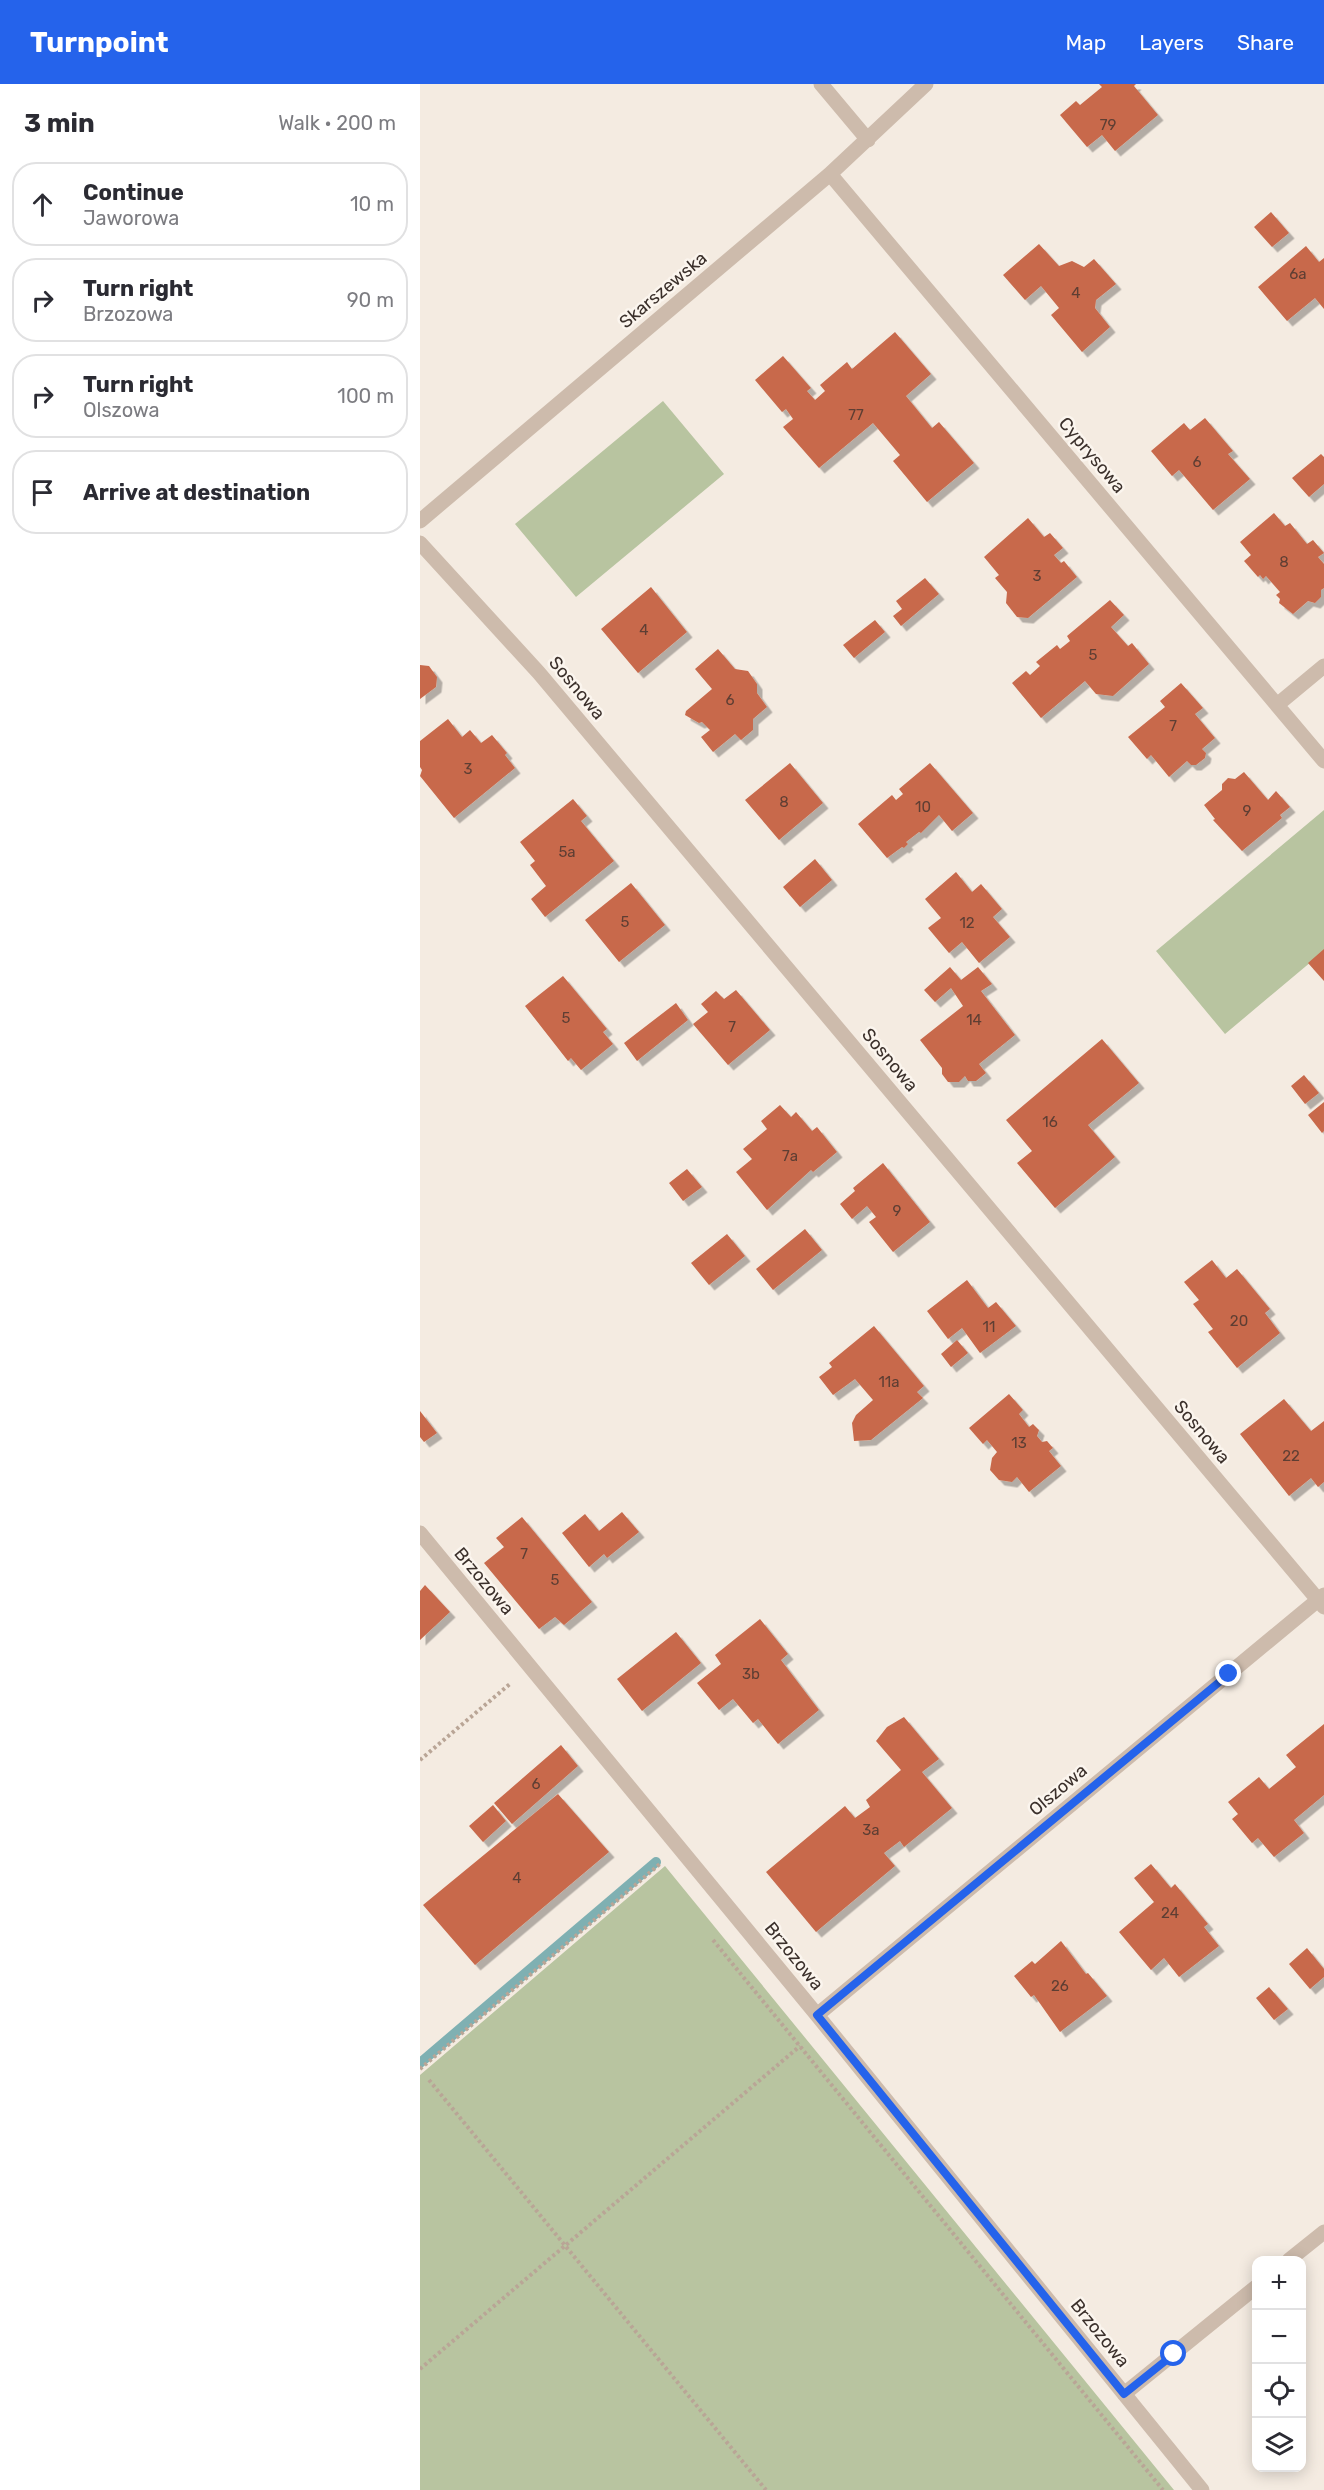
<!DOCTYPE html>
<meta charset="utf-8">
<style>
body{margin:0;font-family:Rubik,sans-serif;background:#f2f2f3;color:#2b2b33}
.controls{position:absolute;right:18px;bottom:18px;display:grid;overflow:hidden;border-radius:12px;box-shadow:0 3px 15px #0003}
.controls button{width:54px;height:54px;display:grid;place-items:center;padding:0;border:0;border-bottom:2px solid #e1e1e2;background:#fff;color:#2b2b33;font:30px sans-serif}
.stop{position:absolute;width:18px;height:18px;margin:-14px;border:4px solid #2563eb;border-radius:50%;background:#fff}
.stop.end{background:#2563eb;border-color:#fff;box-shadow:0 2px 6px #0008}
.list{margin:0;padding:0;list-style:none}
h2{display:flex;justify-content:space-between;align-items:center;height:78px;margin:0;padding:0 24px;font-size:26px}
h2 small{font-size:20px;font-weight:400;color:#7c7c81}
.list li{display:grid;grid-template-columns:39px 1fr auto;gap:18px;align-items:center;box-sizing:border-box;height:84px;margin:0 12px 12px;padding:0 12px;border:2px solid #e1e1e2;border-radius:24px}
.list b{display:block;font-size:22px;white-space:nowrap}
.list p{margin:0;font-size:20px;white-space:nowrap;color:#7c7c81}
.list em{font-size:20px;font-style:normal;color:#7c7c81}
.icon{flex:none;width:33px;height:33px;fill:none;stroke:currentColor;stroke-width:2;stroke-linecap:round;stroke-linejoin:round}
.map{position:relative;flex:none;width:904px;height:2406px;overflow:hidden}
header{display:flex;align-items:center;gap:36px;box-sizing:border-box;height:84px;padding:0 30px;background:#2563eb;color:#fff}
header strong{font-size:28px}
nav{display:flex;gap:33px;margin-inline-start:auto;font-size:21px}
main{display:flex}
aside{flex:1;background:#fff}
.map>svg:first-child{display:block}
.green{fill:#b8c4a0}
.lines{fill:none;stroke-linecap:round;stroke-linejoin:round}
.stream{stroke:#7fb0b2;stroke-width:10}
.building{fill:#c8694b;filter:url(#shadow)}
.path{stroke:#b9a596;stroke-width:4;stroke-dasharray:3 3;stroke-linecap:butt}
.minor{stroke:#cdbbac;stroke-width:15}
.route{stroke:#2563eb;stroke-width:8}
.labels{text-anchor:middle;stroke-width:5;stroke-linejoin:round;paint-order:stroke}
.number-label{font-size:15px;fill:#5e3e33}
.street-label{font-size:18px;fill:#3b302b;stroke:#fbf5ee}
</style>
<header>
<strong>Turnpoint</strong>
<nav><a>Map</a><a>Layers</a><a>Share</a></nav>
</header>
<main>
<aside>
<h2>3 min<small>Walk · 200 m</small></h2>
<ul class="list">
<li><svg class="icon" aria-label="ahead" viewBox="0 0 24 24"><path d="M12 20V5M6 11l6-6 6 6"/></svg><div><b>Continue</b><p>Jaworowa</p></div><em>10 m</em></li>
<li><svg class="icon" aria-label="right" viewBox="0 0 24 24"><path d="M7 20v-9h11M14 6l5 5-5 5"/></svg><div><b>Turn right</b><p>Brzozowa</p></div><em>90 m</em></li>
<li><svg class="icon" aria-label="right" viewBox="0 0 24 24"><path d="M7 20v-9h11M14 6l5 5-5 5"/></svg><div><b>Turn right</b><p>Olszowa</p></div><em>100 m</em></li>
<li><svg class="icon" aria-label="arrive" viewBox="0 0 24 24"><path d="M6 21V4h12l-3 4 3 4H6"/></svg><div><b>Arrive at destination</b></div></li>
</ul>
</aside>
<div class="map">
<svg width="904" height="2406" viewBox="0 0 904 2406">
<defs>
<filter id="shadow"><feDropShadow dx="5.5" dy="5.5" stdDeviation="0" flood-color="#0004"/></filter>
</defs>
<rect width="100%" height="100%" fill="#f4ebe1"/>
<path class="green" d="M243,317L304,390L156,513L95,440Z
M904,726V867L805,950L736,867Z
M245,1782L754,2406H0V1991Z"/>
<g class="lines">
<path class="stream" d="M0,1979L236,1778"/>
</g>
<path class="building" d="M679,0H716L714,2L738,31L695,67L682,51L667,63L640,31L656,17L660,21L682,3Z
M851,128L869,149L852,163L834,143Z
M619,160L639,182L652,177L664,183L674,175L696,200L676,216L675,224L690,243L662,268L631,231L639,224L621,202L605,216L583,191Z
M886,162L899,178L904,174V225L895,214L867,237L838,203Z
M475,248L511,290L486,312L512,344L519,338L554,379L507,418L473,377L480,371L453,339L399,384L363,343L373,335L366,325L362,328L335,296L363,272L391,304L387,307L395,316L405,307L400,301L427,278L432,285Z
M785,334L813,367L808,370L830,395L793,426L759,386L752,392L731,367L764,339L770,346Z
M901,370L904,373V400L889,413L872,394Z
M854,429L865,442L870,439L887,460L893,456L904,469L898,473L904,480V504L901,506V513L895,519L888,517L873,530L859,519L860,515L856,511L860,508L846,492L843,495L840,491L838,493L824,477L831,471L820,458Z
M608,434L624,453L630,449L643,464L634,471L641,479L644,477L657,493L608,534L597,533L586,519L587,508L575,494L579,491L564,473Z
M505,494L519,510L481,542L473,532L482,525L476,517Z
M231,503L267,548L218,589L181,545Z
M690,516L704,531L691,543L708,562L712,559L729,580L693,612L676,610L665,597L621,634L592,599L606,587L610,591L620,582L616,578L637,561L640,565L650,557L647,552Z
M455,536L465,548L434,574L423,561Z
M298,565L315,585L328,587L337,600V609L347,623L333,635V646L321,656L315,650L293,668L281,653L290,646L282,638L279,639L265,631L266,627L292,605L275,585Z
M0,581L9,582L17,593L16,603L0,615Z
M761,599L783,624L775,630L795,654L782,665L786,669L785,674L776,681H771L767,677L749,693L731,671L727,675L708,653L745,623L740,617Z
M28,635L42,653L50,646L61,659L72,651L87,669L85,671L95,684L34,734L0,692L2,686L0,683V657Z
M370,679L403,719L359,756L325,716Z
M510,679L553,729L532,747L519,731L501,749L499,748L486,758L488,760L484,764L482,763L467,774L438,740L472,711L476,716L483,710L479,705Z
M824,688L848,716L856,707L870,723L860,731L862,734L822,767L793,736L795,735L784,721L802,706V700L808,694L815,695Z
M153,715L167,732L161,737L194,777L125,833L111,815L126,802L110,781L115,777L100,758Z
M395,775L412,796L380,823L363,803Z
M536,788L552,808L561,800L582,825L573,833L590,853L559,879L542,858L529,869L508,844L521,834L505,815Z
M211,799L245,841L199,878L165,836Z
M904,865V897L888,879Z
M530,883L541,896L558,883L572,900L561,907L595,951L559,980L566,989L556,997H548L545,992L539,998H528L522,990V984L500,956L543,922L531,904L515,918L504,906Z
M143,892L187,945L183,948L193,960L161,986L151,974L148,977L105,922Z
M316,906L350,946L308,981L273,940L288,928L281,920L296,907L304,915Z
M256,919L268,936L217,977L204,959Z
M682,955L719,999L668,1041L695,1073L635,1124L597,1079L612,1067L586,1036Z
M884,991L899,1009L885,1020L871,1002Z
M904,1018V1047L902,1049L888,1031Z
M360,1021L371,1033L376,1028L392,1047L397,1043L417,1068L393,1088L391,1086L347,1126L316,1088L332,1075L323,1065L347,1045L341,1037Z
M463,1079L510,1138L473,1168L449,1138L456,1133L447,1122L432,1135L420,1120L435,1107L433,1104Z
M267,1085L282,1103L263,1117L249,1099Z
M385,1145L402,1166L353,1206L336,1185Z
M307,1150L325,1172L289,1201L271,1179Z
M792,1176L806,1194L817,1185L850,1225L845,1229L860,1249L817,1284L788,1248L793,1245L773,1220L779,1216L764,1198Z
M547,1196L568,1224L576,1218L596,1242L560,1269L542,1244L528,1255L507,1227Z
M454,1242L504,1302L497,1308L503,1314L451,1356L434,1357L432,1339L436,1331L453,1316L435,1295L413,1311L399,1293L412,1283L409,1279Z
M537,1256L548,1269L531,1283L521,1270Z
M589,1310L603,1326L599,1330L609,1343L613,1340L619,1346L617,1352L622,1358L627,1357L633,1364L629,1367L641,1382L609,1408L597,1393L592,1398L579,1396L570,1386L572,1374L577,1368L567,1356L563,1360L549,1344Z
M864,1315L891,1347L904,1337V1398L898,1403L891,1394L869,1412L820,1350Z
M0,1327L17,1349L4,1358L0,1353Z
M202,1428L219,1448L187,1474L184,1470L169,1483L142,1449L165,1430L179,1447Z
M102,1433L172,1518L144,1541L135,1533L119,1545L64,1479L84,1463L76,1454Z
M5,1501L30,1528L0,1556V1507Z
M340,1535L368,1570L361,1576L399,1626L358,1660L338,1635L333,1639L313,1615L299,1626L277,1599L301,1580L295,1571Z
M256,1548L281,1579L222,1627L197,1595Z
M484,1633L519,1675L502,1688L532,1724L484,1763L480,1757L464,1769L475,1782L396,1848L346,1788L425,1722L435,1734L450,1723L446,1716L481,1686L456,1657L467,1643Z
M904,1640V1711L874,1736L884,1749L854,1773L838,1754L832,1759L812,1735L818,1730L808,1718L839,1693L849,1705L876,1683L866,1671Z
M141,1661L158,1682L92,1740L74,1719Z
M138,1710L189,1768L55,1881L3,1821Z
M73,1721L86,1737L63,1758L49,1742Z
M731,1780L751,1804L755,1800L788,1840L784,1843L799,1862L759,1893L744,1874L731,1886L699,1848L734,1818L714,1794Z
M641,1857L666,1890L668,1889L687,1912L640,1948L614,1911L611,1913L594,1892L612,1877L615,1880Z
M887,1864L904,1885V1893L890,1905L869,1880Z
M849,1903L868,1925L854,1936L836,1914Z"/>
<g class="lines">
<path class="path" d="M0,1676L91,1599
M293,1856L743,2406
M0,1985L241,1779
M9,1996L346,2406
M0,2285L380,1962"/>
<path class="minor" d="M401,0L448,56
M410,90L904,677
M0,437L410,90L506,0
M0,459L119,589L904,1523
M857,621L904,582
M0,1449L397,1931L782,2406
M397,1931L904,1511
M869,2176L904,2148
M704,2310L836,2203"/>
</g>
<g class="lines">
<path class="route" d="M754,2270L704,2310L397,1931L809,1590"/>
</g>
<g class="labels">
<g class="number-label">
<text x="688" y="46">79</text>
<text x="878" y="195">6a</text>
<text x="656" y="214">4</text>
<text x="436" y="336">77</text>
<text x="777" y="383">6</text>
<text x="864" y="483">8</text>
<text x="617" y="497">3</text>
<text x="224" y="551">4</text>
<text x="673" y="576">5</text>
<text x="310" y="621">6</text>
<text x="753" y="647">7</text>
<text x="48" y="690">3</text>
<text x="364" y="723">8</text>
<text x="503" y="728">10</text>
<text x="827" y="732">9</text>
<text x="147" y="773">5a</text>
<text x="205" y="843">5</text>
<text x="547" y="844">12</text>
<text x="146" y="939">5</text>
<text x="554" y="941">14</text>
<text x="312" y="948">7</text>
<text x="630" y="1043">16</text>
<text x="370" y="1077">7a</text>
<text x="477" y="1132">9</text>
<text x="819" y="1242">20</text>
<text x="569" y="1248">11</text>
<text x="469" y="1303">11a</text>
<text x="599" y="1364">13</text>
<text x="871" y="1377">22</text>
<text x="104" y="1475">7</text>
<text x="135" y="1501">5</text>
<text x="331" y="1595">3b</text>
<text x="116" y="1705">6</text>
<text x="451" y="1751">3a</text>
<text x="97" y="1799">4</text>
<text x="750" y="1834">24</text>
<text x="640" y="1907">26</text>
</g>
<g class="street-label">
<text transform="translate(243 206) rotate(-40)" y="6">Skarszewska</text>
<text transform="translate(672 371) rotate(50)" y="6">Cyprysowa</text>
<text transform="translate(157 604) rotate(50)" y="6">Sosnowa</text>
<text transform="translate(470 976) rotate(50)" y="6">Sosnowa</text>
<text transform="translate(782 1348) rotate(50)" y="6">Sosnowa</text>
<text transform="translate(64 1497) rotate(50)" y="6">Brzozowa</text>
<text transform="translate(638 1706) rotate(-40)" y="6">Olszowa</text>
<text transform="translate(374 1872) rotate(51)" y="6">Brzozowa</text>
<text transform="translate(680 2249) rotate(51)" y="6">Brzozowa</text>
</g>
</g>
</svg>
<div class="controls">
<button>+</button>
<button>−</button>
<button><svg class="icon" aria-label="locate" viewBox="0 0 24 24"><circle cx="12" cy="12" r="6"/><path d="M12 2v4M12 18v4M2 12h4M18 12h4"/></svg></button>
<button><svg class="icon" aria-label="layers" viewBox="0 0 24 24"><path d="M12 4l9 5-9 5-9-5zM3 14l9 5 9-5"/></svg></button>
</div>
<div class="stop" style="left:754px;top:2270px"></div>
<div class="stop end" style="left:809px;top:1590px"></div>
</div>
</main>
